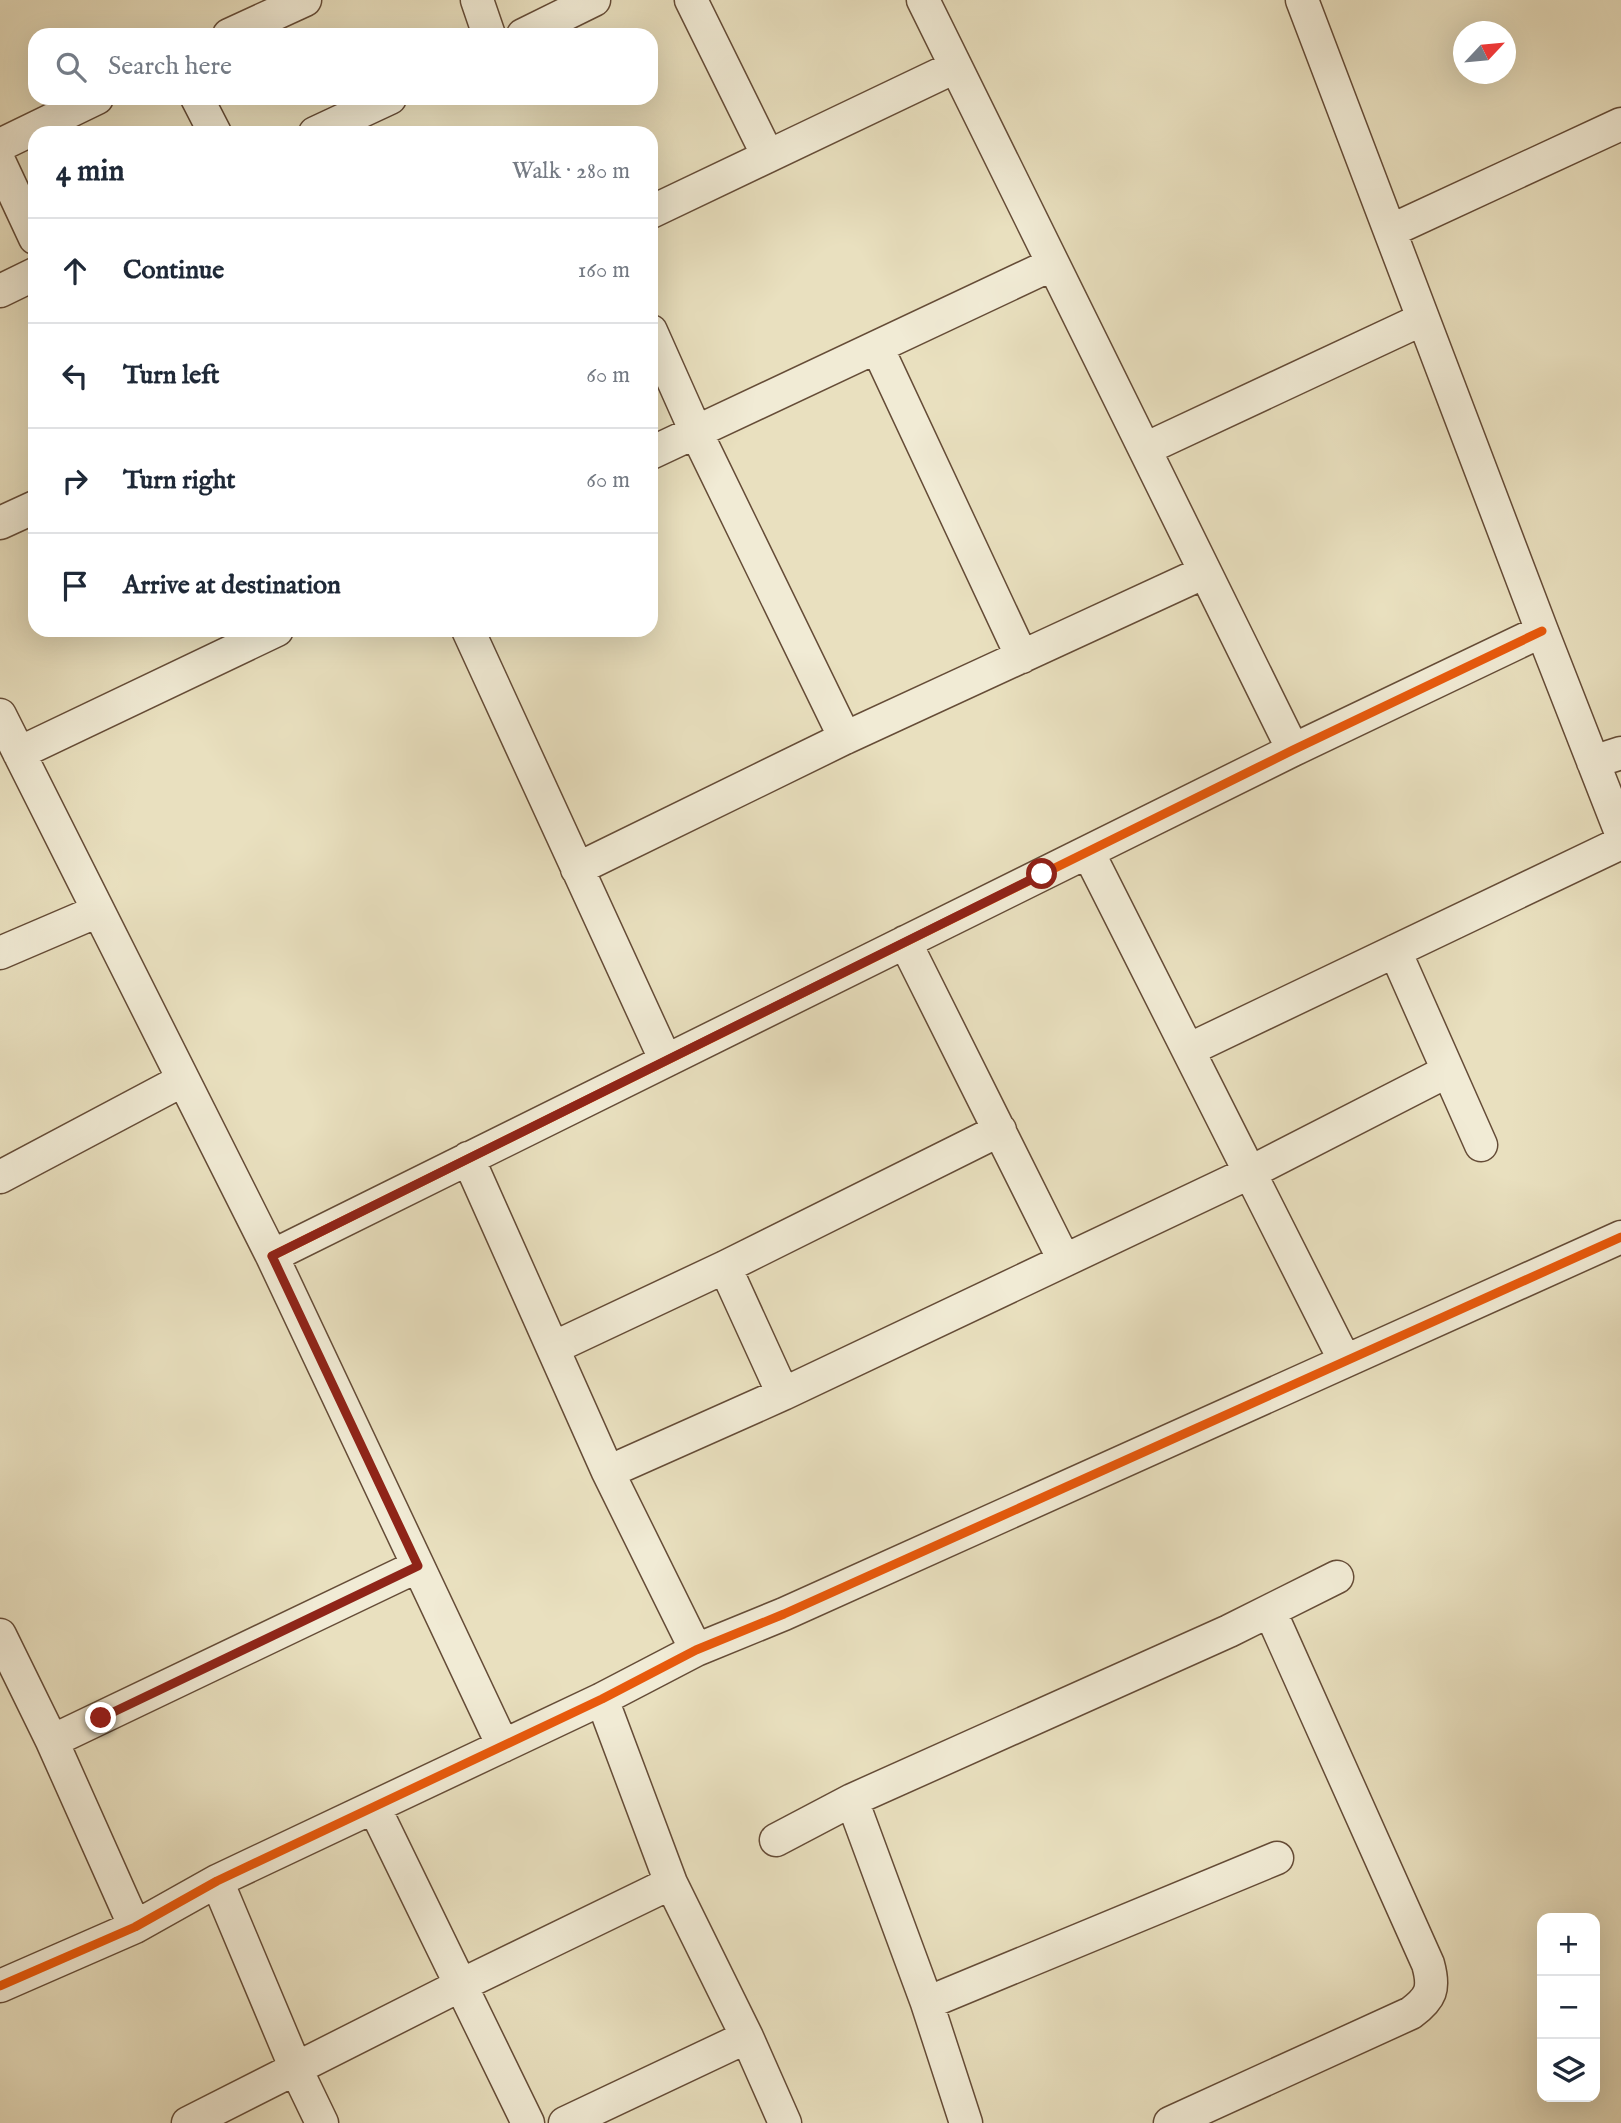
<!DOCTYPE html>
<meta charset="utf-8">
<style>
body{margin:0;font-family:"IM FELL English",serif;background:#f2f2f3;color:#1f2937}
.controls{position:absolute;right:21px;bottom:21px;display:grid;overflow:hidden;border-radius:14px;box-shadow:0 7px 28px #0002}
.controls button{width:63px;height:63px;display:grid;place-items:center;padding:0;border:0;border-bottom:2px solid #e0e1e3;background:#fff;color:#1f2937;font:35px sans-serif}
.compass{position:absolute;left:1453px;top:21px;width:63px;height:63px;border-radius:50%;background:#fff;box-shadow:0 7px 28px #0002;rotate:64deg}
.stop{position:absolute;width:21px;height:21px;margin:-16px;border:5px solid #8f2418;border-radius:50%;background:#fff}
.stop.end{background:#8f2418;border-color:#fff;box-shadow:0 2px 7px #0008}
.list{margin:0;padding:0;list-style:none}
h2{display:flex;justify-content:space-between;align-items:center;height:91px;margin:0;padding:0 28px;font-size:30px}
h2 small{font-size:23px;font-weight:400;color:#747a83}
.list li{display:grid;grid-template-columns:46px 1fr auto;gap:21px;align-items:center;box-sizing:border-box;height:105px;padding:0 28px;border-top:2px solid #e0e1e3}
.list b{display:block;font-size:26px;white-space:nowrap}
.list em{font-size:23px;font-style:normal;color:#747a83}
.icon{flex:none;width:38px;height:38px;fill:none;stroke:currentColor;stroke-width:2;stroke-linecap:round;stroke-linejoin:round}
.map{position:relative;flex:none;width:1621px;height:2123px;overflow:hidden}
.search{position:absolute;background:#fff;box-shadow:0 7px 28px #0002;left:28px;top:28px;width:630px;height:77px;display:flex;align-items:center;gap:18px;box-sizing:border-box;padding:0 24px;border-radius:21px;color:#747a83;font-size:26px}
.panel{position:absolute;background:#fff;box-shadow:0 7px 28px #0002;left:28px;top:126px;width:630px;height:511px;border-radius:21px}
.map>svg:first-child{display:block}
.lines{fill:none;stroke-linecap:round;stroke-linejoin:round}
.street-casing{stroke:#654c37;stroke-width:35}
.street{stroke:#f1ebd5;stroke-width:32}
.cycleway-casing{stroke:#f1ebd5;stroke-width:13}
.cycleway{stroke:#e8590c;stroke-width:9}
.route{stroke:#8f2418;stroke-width:9}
</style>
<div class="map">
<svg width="1621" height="2123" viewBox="0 0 1621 2123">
<rect width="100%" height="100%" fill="#e9e0bf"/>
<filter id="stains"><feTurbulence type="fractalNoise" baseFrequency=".00286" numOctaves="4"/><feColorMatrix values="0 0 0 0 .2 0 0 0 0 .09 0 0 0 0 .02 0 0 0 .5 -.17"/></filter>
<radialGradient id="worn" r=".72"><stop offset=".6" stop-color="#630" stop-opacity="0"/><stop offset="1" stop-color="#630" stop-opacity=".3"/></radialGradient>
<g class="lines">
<defs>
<path id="street" d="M477,0L489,35
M691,0L768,156
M923,0L1293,750
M1302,0L1542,631L1621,833
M229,35L305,0
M523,35L594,0
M197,98L215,133
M315,133L390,98
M0,145L97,98
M0,163L35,238
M651,212L955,67
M1390,231L1621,124
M0,291L35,274
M651,331L696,432L845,738
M877,347L1022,657
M1145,449L1423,319
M651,453L1053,264
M0,523L35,507
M468,630L665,1059
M0,715L272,1256L503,1746
M19,753L277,630
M1593,762L1621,753
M1088,852L1345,1361
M577,869L845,738L1205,572
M905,942L1064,1260
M1395,951L1481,1145
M0,953L98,911
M1188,1050L1621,843
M468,1158L608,1472L696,1650
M0,1177L183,1080
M272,1256L1293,750L1542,631
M725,1267L783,1394
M553,1348L725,1267L1000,1130
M608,1472L783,1394L1251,1172L1448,1071
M0,1635L52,1741L135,1927
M602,1699L671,1883L747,2037L785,2123
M52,1741L418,1566
M852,1800L1229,1631L1337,1577
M374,1807L528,2123
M776,1840L852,1800L927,2003L966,2123
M217,1881L296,2069L322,2123
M0,1986L135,1927L217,1881L602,1699L696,1650L784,1614L1621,1237
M927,2003L1277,1858
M188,2123L461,1985L671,1883
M565,2123L747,2037
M1170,2123L1411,2013C1431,1998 1435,1989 1428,1964L1270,1611"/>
</defs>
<use href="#street" class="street-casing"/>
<use href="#street" class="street"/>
<defs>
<path id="cycleway" d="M272,1256L1293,750L1542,631
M0,1986L135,1927L217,1881L602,1699L696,1650L784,1614L1621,1237"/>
</defs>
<use href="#cycleway" class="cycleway-casing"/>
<use href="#cycleway" class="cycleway"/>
</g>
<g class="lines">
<path class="route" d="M101,1718L418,1566L272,1256L1042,874"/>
</g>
<rect width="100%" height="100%" filter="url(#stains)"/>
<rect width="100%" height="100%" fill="url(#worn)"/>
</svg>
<div class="controls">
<button>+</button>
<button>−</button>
<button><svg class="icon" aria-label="layers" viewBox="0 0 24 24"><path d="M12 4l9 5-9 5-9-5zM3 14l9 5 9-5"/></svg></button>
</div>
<svg class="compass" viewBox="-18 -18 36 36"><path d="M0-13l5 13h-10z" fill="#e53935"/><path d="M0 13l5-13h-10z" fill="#747a83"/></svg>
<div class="stop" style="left:1042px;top:874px"></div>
<div class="stop end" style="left:101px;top:1718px"></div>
<div class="search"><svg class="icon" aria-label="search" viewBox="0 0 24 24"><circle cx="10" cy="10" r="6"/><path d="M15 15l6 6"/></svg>Search here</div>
<section class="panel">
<h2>4 min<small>Walk · 280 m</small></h2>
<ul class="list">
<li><svg class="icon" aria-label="ahead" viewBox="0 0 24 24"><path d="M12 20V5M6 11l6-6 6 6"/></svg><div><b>Continue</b></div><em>160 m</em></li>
<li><svg class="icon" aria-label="left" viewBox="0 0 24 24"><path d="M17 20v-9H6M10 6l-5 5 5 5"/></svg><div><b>Turn left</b></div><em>60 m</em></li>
<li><svg class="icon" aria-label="right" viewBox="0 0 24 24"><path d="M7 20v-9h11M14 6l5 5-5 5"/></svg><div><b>Turn right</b></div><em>60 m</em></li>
<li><svg class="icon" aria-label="arrive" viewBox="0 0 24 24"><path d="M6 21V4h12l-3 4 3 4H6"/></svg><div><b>Arrive at destination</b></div></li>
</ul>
</section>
</div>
